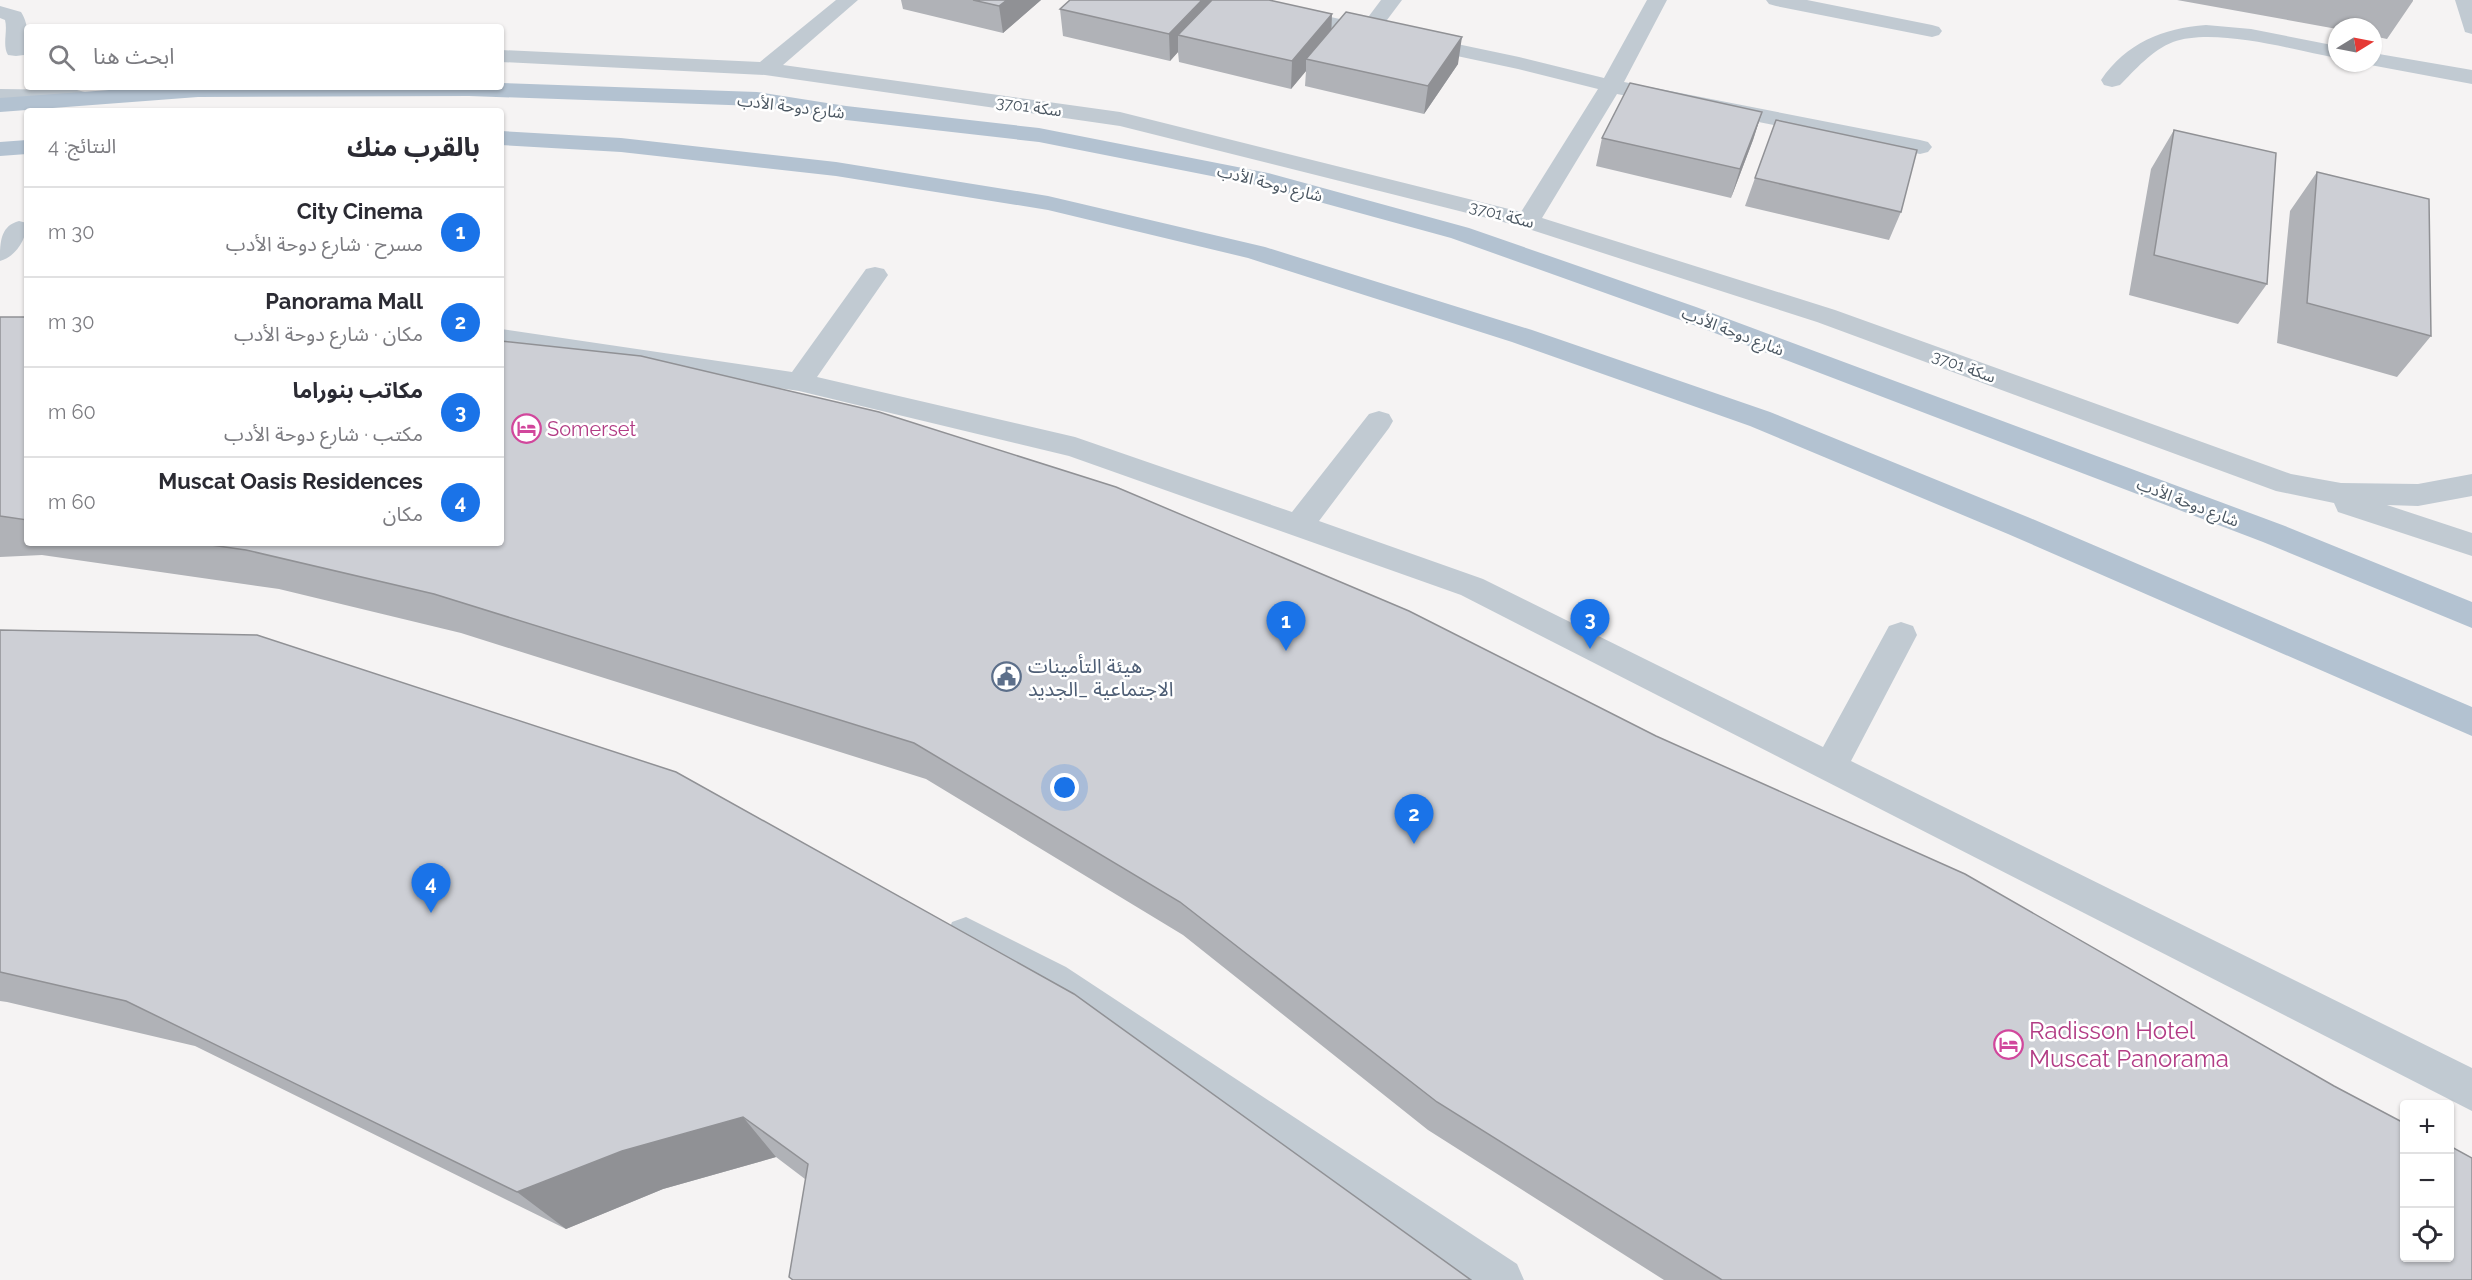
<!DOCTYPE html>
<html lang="ar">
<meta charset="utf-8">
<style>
body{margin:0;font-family:Raleway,"Noto Sans Arabic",sans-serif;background:#f2f2f3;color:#2b2b33;direction:rtl}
.controls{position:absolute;right:18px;bottom:18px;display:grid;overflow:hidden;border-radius:6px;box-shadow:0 2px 4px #0004}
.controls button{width:54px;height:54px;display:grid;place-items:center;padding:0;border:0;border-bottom:2px solid #e1e1e2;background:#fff;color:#2b2b33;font:30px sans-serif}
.compass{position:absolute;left:2328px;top:18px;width:54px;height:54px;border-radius:50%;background:#fff;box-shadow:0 2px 4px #0004;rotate:80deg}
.you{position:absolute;left:1065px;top:788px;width:21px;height:21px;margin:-15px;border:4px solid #fff;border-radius:50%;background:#1a73e8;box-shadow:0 0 0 9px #1a73e833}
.badge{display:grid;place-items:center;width:39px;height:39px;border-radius:50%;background:#1a73e8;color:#fff;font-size:20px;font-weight:700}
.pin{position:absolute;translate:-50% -50px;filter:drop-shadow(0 2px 3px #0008)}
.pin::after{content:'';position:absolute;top:32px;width:21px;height:18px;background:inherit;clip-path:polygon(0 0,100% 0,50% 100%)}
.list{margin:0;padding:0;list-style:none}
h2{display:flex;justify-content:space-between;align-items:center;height:78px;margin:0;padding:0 24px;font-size:26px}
h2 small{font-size:20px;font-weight:400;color:#7c7c81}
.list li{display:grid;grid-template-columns:39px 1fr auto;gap:18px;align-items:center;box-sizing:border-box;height:90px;padding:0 24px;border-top:2px solid #e1e1e2}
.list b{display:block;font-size:22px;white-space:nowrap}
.list p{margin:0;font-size:20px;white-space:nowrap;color:#7c7c81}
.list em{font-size:20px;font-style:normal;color:#7c7c81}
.icon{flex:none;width:33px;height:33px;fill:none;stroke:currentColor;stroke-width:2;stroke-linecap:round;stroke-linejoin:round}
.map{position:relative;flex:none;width:2472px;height:1280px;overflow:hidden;direction:ltr}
.search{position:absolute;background:#fff;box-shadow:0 2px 4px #0004;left:24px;top:24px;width:480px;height:66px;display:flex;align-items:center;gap:15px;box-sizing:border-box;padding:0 21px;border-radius:6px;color:#7c7c81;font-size:22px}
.panel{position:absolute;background:#fff;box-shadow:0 2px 4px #0004;left:24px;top:108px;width:480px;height:438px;border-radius:6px;direction:rtl}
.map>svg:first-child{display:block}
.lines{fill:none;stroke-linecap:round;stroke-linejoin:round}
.minor{fill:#c1cad2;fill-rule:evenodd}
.major{fill:#b3c2d1;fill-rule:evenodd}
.wall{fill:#b0b2b7}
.shaded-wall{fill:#909195}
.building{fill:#cdcfd5;stroke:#909195;stroke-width:1.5}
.labels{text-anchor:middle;stroke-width:5;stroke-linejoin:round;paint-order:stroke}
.far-street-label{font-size:16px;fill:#4a5661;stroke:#fff}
.hotel-label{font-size:20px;fill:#b23c85;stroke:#fff;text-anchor:start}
.service-label{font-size:20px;fill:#4e5e75;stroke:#fff;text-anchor:start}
.near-hotel-label{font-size:24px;fill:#b23c85;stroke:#fff;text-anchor:start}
</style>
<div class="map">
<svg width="2472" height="1280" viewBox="0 0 2472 1280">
<rect width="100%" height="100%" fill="#f5f3f3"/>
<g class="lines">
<path class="minor" d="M836,0H858L783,65L1120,112L1521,212L1598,89L1518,69L1222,6L1215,4L1212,0H1251L1363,24L1381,0H1402L1381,28L1519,57L1604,78L1647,0H1667L1624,82L1920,140L1928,142L1932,147L1928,152L1920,154L1617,94L1542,218L1835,310L2291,474L2341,483L2418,484L2472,474V496L2418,506L2387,505L2472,533V556L2338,512L2334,503L2276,491L1817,322L1519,226L1120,126L765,75L501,62V50L760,62Z
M1766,0H1807L1932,25L1939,27L1942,31L1939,35L1932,37L1776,6L1769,4Z
M2455,0H2472V34L2465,32Z
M0,6L21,12C28,22 31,44 24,55L16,56L8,55C2,45 8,31 5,20L0,18Z
M2206,25L2251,29L2337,46V58C2294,50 2215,27 2173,42C2152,50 2135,70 2120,85L2112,87L2104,85L2101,80C2126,43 2163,28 2206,25Z
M2373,53L2472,70V84L2365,64L2373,63Z
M0,89L77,90L85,92L88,97L85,102L77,104L0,103Z
M19,221L27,223C27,238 16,257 0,261C0,243 0,226 19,221Z
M875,267L884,269L888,275L817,377L1075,437L1292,512L1369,414L1379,411L1389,414L1393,421L1389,428L1319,521L1483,579L1823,747L1889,626L1901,622L1913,626L1917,635L1851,761L2472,1068V1111L1461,595L1069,456L799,391L501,347V329L792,372L866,269Z
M966,917L1066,967L1517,1264L1524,1280H1461L1038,993L952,948L947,935L952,922Z"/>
<path class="major" d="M501,83L757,92L846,106L1039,128L1268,173L1469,228L1696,307L2285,526L2472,602V628L2263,542L1678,319L1451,238L1257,185L1039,142L846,120L757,106L469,96L198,97L0,112V98L150,87H501Z
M501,131L621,138L836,162L1048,196L1265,247L1532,330L1770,412L2030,518L2472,707V736L2008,534L1750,426L1512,342L1248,258L1048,210L836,176L621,152L501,145Z
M27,140V154L0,156V142Z"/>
</g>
<path class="wall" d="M901,0H1041L1003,33L903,9Z
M2177,0H2413V1L2387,39L2373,36V27H2337V29Z
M1060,9L1332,29L1458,64L1424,114L1305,86L1306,71L1291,89L1179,62L1178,52L1170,61L1063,36Z
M1762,112L1753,140L1731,198L1596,166L1602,138Z
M2174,130L2267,284L2238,324L2129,295L2151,169Z
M2317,172L2431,336L2397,377L2277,343L2290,211Z
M1755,178L1901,212L1889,240L1745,206Z
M0,317H27V543H501L2472,1280H1664L1428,1130L1183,935L926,779L461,633L279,589L42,555L0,557Z
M0,630L1074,994L805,1179L776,1157L663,1189L566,1229L195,1046L7,1002L0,1001Z"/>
<path class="shaded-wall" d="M1007,0H1041L1003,33L999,6Z
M1202,0H1214L1178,35V52L1170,61L1169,34Z
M1332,14L1331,41L1306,59V71L1291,89L1292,61Z
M1462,37L1458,64L1424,114L1428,86Z
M1762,112L1753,140L1731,198L1740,169Z
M743,1117L776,1157L663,1189L566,1229L517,1192L622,1151Z"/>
<path class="building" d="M973,0H1007L999,6Z
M1070,0H1202L1169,34L1060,9Z
M1212,0H1269L1332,14L1292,61L1178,35Z
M1346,12L1462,37L1428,86L1306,59Z
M1630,83L1762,112L1740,169L1602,138Z
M1776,120L1917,150L1901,212L1755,178Z
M2174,130L2276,153L2267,284L2154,255Z
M2317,172L2429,199L2431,336L2307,303Z
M0,317H27V520L0,516Z
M501,341L641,356L879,412L1116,487L1409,611L1656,736L1965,874L2334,1086L2404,1123V1257H2450V1146L2472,1158V1280H1722L1437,1102L1180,902L914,743L434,594L246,550L197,543H501Z
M0,630L257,635L676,772L1074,994L1471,1280H793L789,1277L808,1164L743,1117L622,1151L517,1192L126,1001L0,972Z"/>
<defs>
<symbol id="hotel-ring" viewBox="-11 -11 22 22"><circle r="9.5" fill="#fff" stroke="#d1479c" stroke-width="1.5"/><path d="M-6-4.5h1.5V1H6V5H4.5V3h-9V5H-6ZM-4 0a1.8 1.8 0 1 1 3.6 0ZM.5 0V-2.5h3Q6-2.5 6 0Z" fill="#d1479c"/></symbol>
<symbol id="civic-ring" viewBox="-11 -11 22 22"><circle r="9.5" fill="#fff" stroke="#5c6f8a" stroke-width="1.5"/><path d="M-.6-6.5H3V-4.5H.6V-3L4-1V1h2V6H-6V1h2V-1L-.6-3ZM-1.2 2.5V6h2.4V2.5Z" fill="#5c6f8a"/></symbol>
</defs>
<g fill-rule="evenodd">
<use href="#hotel-ring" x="510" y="412" width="33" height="33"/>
<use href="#civic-ring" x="990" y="660" width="33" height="33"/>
<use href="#hotel-ring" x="1992" y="1028" width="33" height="33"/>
</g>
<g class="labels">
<g class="far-street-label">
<text transform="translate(791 106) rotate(7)" y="6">شارع دوحة الأدب</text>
<text transform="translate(1029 106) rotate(8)" y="6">سكة 3701</text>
<text transform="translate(1270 183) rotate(14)" y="6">شارع دوحة الأدب</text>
<text transform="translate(1502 214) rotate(15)" y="6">سكة 3701</text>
<text transform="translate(1733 331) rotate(21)" y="6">شارع دوحة الأدب</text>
<text transform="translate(1964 366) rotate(20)" y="6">سكة 3701</text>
<text transform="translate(2188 502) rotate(21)" y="6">شارع دوحة الأدب</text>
</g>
<g class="hotel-label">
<text x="547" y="436">Somerset</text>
</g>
<g class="service-label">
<text x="1028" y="673">هيئة التأمينات<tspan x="1028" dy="23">الاجتماعية _الجديد</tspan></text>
</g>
<g class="near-hotel-label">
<text x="2029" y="1039">Radisson Hotel<tspan x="2029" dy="28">Muscat Panorama</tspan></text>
</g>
</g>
</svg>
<div class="controls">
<button>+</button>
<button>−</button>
<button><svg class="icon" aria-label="locate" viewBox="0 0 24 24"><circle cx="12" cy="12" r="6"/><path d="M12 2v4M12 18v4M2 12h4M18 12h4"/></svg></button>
</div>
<svg class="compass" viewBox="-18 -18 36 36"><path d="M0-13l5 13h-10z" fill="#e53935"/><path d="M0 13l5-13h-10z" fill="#7c7c81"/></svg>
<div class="you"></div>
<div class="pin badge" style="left:1286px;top:651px">1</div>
<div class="pin badge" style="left:1414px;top:844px">2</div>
<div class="pin badge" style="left:1590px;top:649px">3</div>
<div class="pin badge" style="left:431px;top:913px">4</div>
<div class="search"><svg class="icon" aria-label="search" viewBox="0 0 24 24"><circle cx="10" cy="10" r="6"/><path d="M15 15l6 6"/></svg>ابحث هنا</div>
<section class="panel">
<h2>بالقرب منك<small>النتائج: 4</small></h2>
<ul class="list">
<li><span class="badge">1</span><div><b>City Cinema</b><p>مسرح · شارع دوحة الأدب</p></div><em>30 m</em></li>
<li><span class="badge">2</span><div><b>Panorama Mall</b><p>مكان · شارع دوحة الأدب</p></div><em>30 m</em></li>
<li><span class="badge">3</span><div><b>مكاتب بنوراما</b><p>مكتب · شارع دوحة الأدب</p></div><em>60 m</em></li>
<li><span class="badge">4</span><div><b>Muscat Oasis Residences</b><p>مكان</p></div><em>60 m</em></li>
</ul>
</section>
</div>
